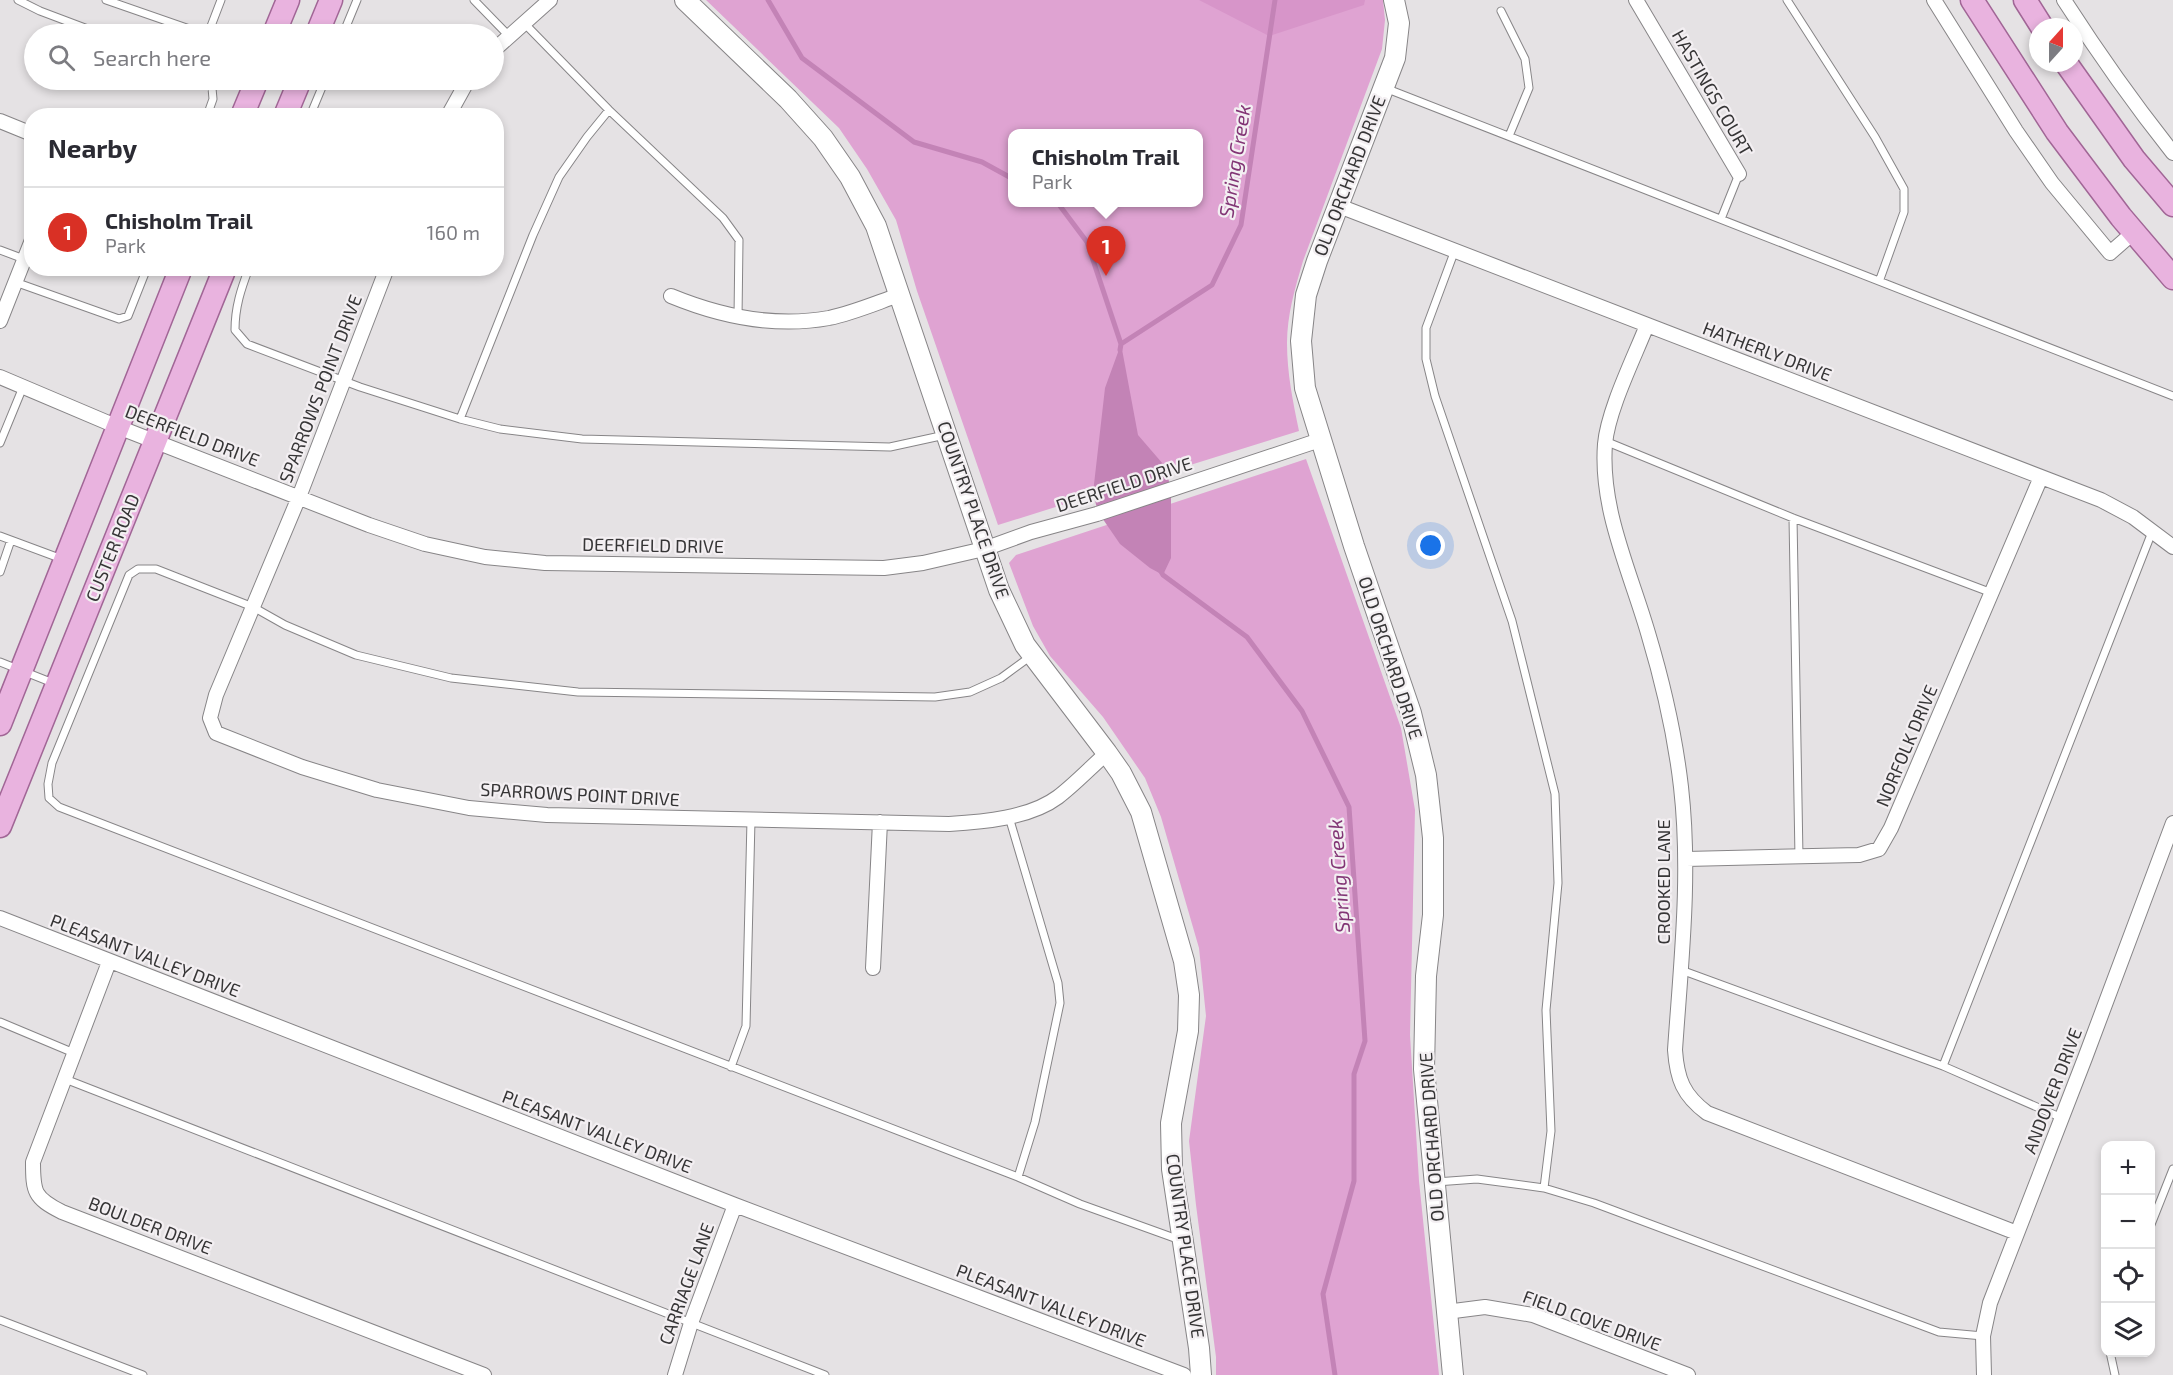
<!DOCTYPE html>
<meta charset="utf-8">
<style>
body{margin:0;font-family:"Exo 2",sans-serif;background:#f7f7f7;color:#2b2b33}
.controls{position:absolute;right:18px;bottom:18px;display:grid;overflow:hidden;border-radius:12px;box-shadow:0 3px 9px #0003}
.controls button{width:54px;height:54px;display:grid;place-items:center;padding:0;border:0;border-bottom:2px solid #e1e1e2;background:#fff;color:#2b2b33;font:30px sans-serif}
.compass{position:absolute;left:2029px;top:18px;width:54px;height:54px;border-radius:50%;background:#fff;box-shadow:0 3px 9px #0003;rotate:21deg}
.you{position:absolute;left:1431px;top:546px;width:21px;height:21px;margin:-15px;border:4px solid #fff;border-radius:50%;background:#1a73e8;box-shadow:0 0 0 9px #1a73e833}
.badge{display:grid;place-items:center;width:39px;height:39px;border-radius:50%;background:#d93025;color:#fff;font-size:20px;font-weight:700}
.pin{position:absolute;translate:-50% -50px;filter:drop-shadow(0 2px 3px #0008)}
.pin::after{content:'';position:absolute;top:32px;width:21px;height:18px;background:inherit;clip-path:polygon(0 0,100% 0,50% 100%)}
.popup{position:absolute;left:1008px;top:129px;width:195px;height:78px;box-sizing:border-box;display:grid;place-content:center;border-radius:12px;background:#fff;filter:drop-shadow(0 2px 4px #0005);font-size:20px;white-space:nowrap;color:#7c7c81}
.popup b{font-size:22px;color:#2b2b33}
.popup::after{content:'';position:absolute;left:50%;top:100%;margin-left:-12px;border:12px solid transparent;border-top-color:#fff}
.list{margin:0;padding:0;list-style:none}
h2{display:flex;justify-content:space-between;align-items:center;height:78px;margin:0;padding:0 24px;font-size:26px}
h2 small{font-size:20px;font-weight:400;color:#7c7c81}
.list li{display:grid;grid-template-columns:39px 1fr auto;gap:18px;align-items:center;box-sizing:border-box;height:90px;padding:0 24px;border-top:2px solid #e1e1e2}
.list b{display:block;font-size:22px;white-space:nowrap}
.list p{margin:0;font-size:20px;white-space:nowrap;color:#7c7c81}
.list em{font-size:20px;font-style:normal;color:#7c7c81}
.icon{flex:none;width:33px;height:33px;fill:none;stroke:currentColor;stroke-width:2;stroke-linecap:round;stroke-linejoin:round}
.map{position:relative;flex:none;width:2173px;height:1375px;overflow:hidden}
.search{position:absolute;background:#fff;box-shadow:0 3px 9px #0003;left:24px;top:24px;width:480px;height:66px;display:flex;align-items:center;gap:15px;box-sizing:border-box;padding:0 21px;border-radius:33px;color:#7c7c81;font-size:22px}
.panel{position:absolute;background:#fff;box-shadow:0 3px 9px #0003;left:24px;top:108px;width:480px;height:168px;border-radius:24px}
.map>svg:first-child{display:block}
.green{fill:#dfa3d2;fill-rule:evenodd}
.forest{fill:#d795c9}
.water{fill:#c383b6}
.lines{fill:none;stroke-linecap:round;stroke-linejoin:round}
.stream{stroke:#c383b6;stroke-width:5}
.lane-casing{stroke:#878587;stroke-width:9}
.street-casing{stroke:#878587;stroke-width:16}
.secondary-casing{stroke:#878587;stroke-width:22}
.primary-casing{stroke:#a16696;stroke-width:25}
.lane{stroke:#fff;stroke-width:7}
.street{stroke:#fff;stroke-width:14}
.secondary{stroke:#fff;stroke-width:20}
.primary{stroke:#e9b3df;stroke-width:22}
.labels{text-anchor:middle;stroke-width:4.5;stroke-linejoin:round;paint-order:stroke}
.street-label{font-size:18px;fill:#363536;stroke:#f3eff2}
.water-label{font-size:20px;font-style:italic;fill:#823575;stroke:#f3eff2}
</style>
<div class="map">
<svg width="2173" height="1375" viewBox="0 0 2173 1375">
<rect width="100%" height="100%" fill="#e5e2e4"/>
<path class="green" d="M706,0H1383L1385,20L1382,49L1303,261C1295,288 1287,315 1287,343C1287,373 1293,402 1299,431L998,525L917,291L896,220L867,169L839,128ZM1013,134H1199V202H1013Z
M1306,459L1401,728L1415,810L1410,1035L1419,1181L1439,1375H1216V1357L1196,1205L1189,1141L1206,1016L1199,948L1161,817L1145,778L1103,717L1050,656L1033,626L1009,563L1016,555Z"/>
<path class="forest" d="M1199,0H1365L1364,5L1269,36Z"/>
<path class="water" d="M1121,344L1138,435L1163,464L1171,487V558L1163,575L1150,568L1120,544L1098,512L1093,493L1105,388Z"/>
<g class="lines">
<path class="stream" d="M768,0L802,58L914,142L982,162L1013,179
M1057,202L1087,242L1121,344L1120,350
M1121,344L1212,285L1241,225L1275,0
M1160,570L1163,575L1247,637L1302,711L1349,807L1365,1041L1354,1074V1181L1323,1294L1335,1375"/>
<defs>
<path id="lane" d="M18,0L40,11L101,34
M106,0L204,34
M474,0L509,36
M1787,0L1875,137L1904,189V212L1880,279
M1501,11L1525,59L1529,88L1509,136
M524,23L609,110L723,218L739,240L738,318
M208,34L221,0
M343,34L357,0
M203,80L212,88L213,99L207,116
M1385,88C1648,189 1911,291 2173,396
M310,116L325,80
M1721,219L1739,174
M0,250L24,259
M1455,250L1426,328V359L1435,396L1512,621L1555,794L1558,883L1546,1010L1551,1131L1544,1188
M249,268C241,289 235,307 235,330L247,344L360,387L460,419L500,429L582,439L890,447L945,435
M15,282L119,319L128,316L147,268
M460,419L533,235L559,177L587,137L609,110
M1605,441L1793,518L1992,593
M0,443L23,387
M1793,518L1799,857
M0,536L62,559
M0,572L11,540
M1031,656L1001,678L970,692L935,697L578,692L451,678L356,655L285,625L253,607L156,569H138L129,575L52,763L48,784L49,798L59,807L1018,1177L1080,1204L1180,1240
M0,662L53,683
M1009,817L1058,983L1060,1003L1035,1122L1018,1177
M1681,970L1943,1066L2062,1118
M0,1022L74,1053
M1943,1066L2152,532
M731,1067L746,1026L751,820
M65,1079L825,1375
M1436,1182L1477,1179L1544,1188L1594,1203L1939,1332L1983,1336
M2150,1227L2173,1169
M0,1320L143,1375
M2110,1352L2115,1375"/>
<path id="street" d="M1636,0L1739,174
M1934,0L2016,131L2052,183L2110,253L2134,232
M2064,0C2098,53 2134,104 2173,153
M494,50L550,0
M448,116L468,80
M0,121L32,134
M1339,206L2101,500L2133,517L2173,547
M387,268L299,497L216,695L210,718L216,733L302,767L377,790L469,808L547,815L949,824C983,822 1030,818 1058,797C1075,784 1091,767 1107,753
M671,296C722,317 774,328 829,318C853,313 876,303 899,295
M0,321L32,240
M1647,325C1634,358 1608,410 1605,444C1600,509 1630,571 1648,633C1663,683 1675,735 1681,787C1691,875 1681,962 1675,1050C1677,1079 1683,1095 1707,1113L2017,1233
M0,377L118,427L369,525L425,544L485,557L545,563L884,568L923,563L984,549L1031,532L1097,514L1320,440
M1686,859L1859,855L1879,849L1891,828L2041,477
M0,918L735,1205L1184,1375
M109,962L33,1162C33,1192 34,1198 62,1212L484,1375
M873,968L880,822
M1446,1312L1485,1307L1533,1315L1688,1375
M675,1375L691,1323L735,1205
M1984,1375L1983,1336L1990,1303L2085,1058L2173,823"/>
<path id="secondary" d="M685,0L788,99L823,138L850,177L876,226L999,590L1025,645L1107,753L1121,773L1141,812L1184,961L1189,995L1188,1031L1171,1123L1172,1169L1199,1348L1201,1375
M1394,0L1399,23L1395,58L1317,261L1306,295L1301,341L1305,388L1354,546L1411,713L1426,775L1433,838V915L1426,976L1424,1069L1453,1375"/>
<path id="primary" d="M1972,0L2057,132L2121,217L2173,278
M2025,0L2042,27
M274,34L288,0
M317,34L331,0
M2066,63L2134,159L2173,205
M242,116L257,80
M285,116L300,80
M0,724L181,268
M0,826L225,268"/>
</defs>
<use href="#lane" class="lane-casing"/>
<use href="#street" class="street-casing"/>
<use href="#secondary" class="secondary-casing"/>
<use href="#primary" class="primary-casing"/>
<use href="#lane" class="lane"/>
<use href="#street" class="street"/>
<use href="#secondary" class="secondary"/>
<use href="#primary" class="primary"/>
</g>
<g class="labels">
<g class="street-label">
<text transform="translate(1712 93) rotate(60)" y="6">HASTINGS COURT</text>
<text transform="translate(1350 176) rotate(-69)" y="6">OLD ORCHARD DRIVE</text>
<text transform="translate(1767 352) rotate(21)" y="6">HATHERLY DRIVE</text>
<text transform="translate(321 389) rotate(-69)" y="6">SPARROWS POINT DRIVE</text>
<text transform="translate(192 436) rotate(21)" y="6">DEERFIELD DRIVE</text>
<text transform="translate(1124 485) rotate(-18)" y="6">DEERFIELD DRIVE</text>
<text transform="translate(973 510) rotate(71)" y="6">COUNTRY PLACE DRIVE</text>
<text transform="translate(653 546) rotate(1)" y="6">DEERFIELD DRIVE</text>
<text transform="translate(113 548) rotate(-68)" y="6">CUSTER ROAD</text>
<text transform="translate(1390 658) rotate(72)" y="6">OLD ORCHARD DRIVE</text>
<text transform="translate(1907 746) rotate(-67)" y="6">NORFOLK DRIVE</text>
<text transform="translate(580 795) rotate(3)" y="6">SPARROWS POINT DRIVE</text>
<text transform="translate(1664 882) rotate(-90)" y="6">CROOKED LANE</text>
<text transform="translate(145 956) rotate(21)" y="6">PLEASANT VALLEY DRIVE</text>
<text transform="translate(2053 1091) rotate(-69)" y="6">ANDOVER DRIVE</text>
<text transform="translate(597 1132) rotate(21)" y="6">PLEASANT VALLEY DRIVE</text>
<text transform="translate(1432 1137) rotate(-94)" y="6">OLD ORCHARD DRIVE</text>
<text transform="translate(150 1226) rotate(21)" y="6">BOULDER DRIVE</text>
<text transform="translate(1185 1246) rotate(82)" y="6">COUNTRY PLACE DRIVE</text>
<text transform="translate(687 1284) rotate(-70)" y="6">CARRIAGE LANE</text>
<text transform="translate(1051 1306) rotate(21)" y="6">PLEASANT VALLEY DRIVE</text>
<text transform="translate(1592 1321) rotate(20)" y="6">FIELD COVE DRIVE</text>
</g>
<g class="water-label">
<text transform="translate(1235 161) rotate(-81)" y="7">Spring Creek</text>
<text transform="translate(1339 876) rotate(-94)" y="7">Spring Creek</text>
</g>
</g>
</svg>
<div class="controls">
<button>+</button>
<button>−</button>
<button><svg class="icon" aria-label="locate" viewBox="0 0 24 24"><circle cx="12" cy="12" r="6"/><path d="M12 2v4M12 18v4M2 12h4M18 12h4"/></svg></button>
<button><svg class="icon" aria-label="layers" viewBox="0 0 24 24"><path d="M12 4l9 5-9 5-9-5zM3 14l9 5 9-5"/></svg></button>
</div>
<svg class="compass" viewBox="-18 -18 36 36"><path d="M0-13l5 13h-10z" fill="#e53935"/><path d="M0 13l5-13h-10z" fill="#7c7c81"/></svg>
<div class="you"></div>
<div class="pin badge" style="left:1106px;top:276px">1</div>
<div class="popup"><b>Chisholm Trail</b>Park</div>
<div class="search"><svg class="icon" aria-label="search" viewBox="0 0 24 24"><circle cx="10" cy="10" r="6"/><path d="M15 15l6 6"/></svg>Search here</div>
<section class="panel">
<h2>Nearby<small></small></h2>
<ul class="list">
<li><span class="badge">1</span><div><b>Chisholm Trail</b><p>Park</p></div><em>160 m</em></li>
</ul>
</section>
</div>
